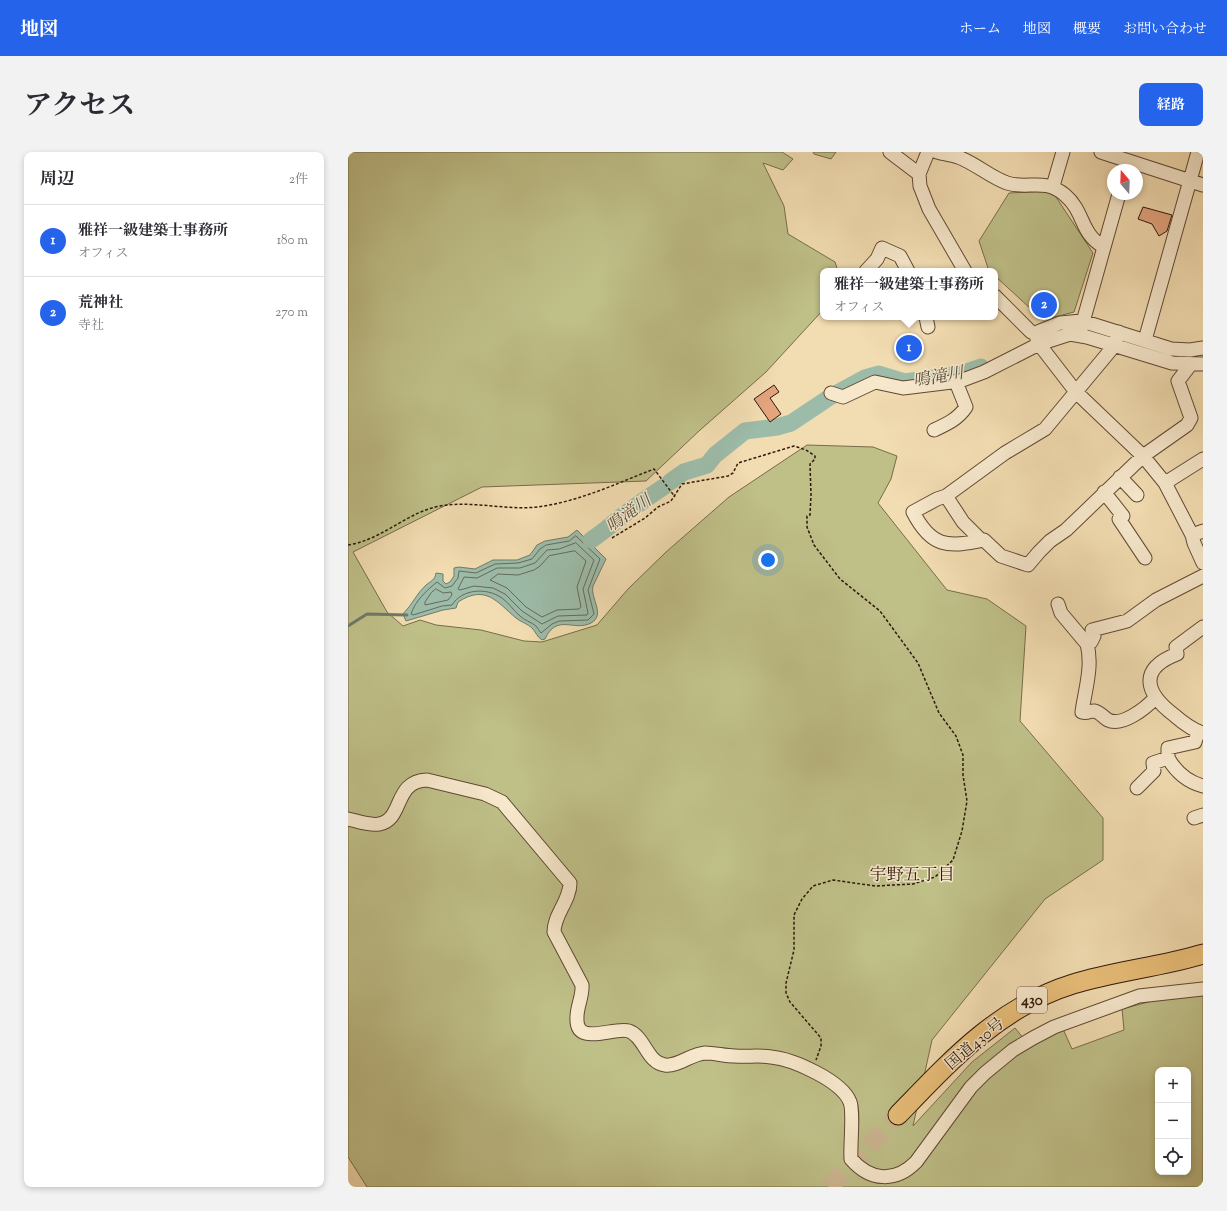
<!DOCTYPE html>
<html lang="ja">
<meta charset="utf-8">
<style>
body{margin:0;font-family:"Sorts Mill Goudy","Noto Serif JP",serif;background:#f2f2f3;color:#2b2b33}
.controls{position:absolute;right:12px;bottom:12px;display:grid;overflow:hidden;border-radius:8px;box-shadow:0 2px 6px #0003}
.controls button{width:36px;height:36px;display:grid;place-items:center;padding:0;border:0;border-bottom:1px solid #e1e1e2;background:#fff;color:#2b2b33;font:20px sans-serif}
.compass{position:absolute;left:759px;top:12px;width:36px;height:36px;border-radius:50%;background:#fff;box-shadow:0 2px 6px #0003;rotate:341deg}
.you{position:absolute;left:420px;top:408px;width:14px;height:14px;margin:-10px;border:3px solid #fff;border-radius:50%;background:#1a73e8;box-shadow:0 0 0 6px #1a73e833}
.badge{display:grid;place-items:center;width:26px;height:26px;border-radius:50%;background:#2563eb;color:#fff;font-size:13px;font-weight:700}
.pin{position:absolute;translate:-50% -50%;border:2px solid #fff;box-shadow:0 1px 4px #0006}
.popup{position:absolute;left:472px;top:116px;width:178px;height:52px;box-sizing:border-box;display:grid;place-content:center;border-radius:8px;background:#fff;filter:drop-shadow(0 1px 3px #0005);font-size:13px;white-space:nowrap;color:#7c7c81}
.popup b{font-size:15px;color:#2b2b33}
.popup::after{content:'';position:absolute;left:50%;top:100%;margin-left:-8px;border:8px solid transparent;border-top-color:#fff}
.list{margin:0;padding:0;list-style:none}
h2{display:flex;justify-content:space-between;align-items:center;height:52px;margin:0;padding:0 16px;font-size:17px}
h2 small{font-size:13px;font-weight:400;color:#7c7c81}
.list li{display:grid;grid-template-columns:26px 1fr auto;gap:12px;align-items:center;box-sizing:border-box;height:72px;padding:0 16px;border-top:1px solid #e1e1e2}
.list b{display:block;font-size:15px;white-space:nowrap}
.list p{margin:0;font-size:13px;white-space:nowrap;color:#7c7c81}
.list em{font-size:13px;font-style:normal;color:#7c7c81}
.icon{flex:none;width:22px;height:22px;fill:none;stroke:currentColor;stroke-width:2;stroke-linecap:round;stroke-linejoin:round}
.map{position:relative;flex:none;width:855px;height:1035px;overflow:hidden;border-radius:8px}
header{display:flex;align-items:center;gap:24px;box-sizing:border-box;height:56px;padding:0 20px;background:#2563eb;color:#fff}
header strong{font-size:19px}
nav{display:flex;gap:22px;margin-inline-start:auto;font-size:14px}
.intro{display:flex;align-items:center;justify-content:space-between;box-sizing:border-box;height:96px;padding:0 24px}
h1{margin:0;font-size:28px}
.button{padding:10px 18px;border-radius:8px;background:#2563eb;color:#fff;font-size:14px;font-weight:700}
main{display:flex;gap:24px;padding:0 24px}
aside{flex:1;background:#fff;border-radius:8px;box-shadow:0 2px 6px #0003}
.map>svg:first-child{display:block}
.green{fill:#bfbf88;stroke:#776c4a;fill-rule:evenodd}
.water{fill:#9cbca9;stroke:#707a6a}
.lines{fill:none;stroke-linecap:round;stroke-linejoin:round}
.shore{stroke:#666a5a;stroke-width:1}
.stream{stroke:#707a6a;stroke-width:3}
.river{stroke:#9cbca9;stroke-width:17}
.building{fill:#e3a47e;stroke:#2f180b}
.highway-tunnel{stroke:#cbb590;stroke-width:19;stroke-dasharray:19 10;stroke-linecap:butt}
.minor-casing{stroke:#604934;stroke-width:15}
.highway-casing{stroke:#2f180b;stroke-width:21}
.path{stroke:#2f180b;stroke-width:1.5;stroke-dasharray:3 2;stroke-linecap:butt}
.minor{stroke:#f7e8cc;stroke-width:13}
.highway{stroke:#e9be78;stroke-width:19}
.labels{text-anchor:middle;stroke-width:3;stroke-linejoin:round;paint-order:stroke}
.shield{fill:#f7e8cc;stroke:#6b5645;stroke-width:1}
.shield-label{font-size:15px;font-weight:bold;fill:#2f180b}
.street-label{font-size:16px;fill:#2f180b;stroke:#f7e8cc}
.water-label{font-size:17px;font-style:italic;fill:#555142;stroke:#f7e8cc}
.neighbourhood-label{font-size:17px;fill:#2f180b;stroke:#f7e8cc}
</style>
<header>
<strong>地図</strong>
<nav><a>ホーム</a><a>地図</a><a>概要</a><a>お問い合わせ</a></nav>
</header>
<div class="intro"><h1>アクセス</h1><a class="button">経路</a></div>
<main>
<aside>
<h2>周辺<small>2件</small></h2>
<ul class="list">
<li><span class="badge">1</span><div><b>雅祥一級建築士事務所</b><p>オフィス</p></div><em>180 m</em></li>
<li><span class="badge">2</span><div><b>荒神社</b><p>寺社</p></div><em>270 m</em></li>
</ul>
</aside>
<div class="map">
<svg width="855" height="1035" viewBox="0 0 855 1035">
<rect width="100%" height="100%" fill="#f2dcb1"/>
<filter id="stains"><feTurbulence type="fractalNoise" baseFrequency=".005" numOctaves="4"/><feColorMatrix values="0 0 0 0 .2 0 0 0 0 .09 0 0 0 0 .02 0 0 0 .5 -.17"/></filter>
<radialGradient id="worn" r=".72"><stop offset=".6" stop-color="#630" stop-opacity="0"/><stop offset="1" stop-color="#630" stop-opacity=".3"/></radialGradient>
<path class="green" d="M0,0H434L445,7L435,18L415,11L436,54L440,82L487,110L490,119H475V158L418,220L351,279L298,329L134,335L5,400L39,460L55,474L72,468L88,473L133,478L176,489L194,490L249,473L280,437L318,400L381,345L459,293L525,295L549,304L543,327L530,351L599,438L639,447L678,474L672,569L755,666V708L697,747L584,888L565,974L624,910L667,876L681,893L715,877L724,897L776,878L774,857L804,849L855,840V1035H19L0,1005ZM810,918H840V1020H810Z
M465,0H488L483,7L466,2Z
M704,39L745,101L726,160L695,168L647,124V119H641L631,89L661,41Z"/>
<path class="water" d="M229,378L258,407L245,434C242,446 258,463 243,471C226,480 209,461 197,487L194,488C189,485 188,480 184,476C180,472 173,470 168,466C149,450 138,432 110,450L108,456L95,458L58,469L55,462C64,453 69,441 78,433C83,429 87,428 88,421L95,422V429L98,432L102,430L106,424V416L111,415L127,417L145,408H169L182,403L189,393L197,389L220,385Z"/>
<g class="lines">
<path class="shore" d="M228,384L252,407L240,438L246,462L240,468L211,469L204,472L193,481C191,479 190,476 188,474C183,470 176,468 172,464C165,458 161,451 154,446C138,435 114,437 104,453L94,454L65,463L63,462C67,449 79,438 89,430L97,436L104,434L110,426L111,419L128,421L147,412L170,411L184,407L192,397L198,393L221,389Z
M228,391L246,408L235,437L240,461L239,463L210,464L194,472L174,459L157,442L145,436L126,434L112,438L110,437L116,425L129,426L149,416H172L187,411L199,398L211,397Z
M227,399L238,409L229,435L233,455L231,457L209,458L194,465L178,455L159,436L142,428L150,422L170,423L186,418L192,414L201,404Z
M88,437L95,441L103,440L104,443L100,448L77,453V450L83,441Z"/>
<path class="stream" d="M238,392L243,388
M0,474L19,462L59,463"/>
<path class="river" d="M322,330L336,320L359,313L367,303L397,279L429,275L443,271L482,245L517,226L531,222L557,230L612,222L633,215
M243,388C254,381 263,373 273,365C287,354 302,344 317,334"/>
</g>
<path class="building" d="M795,55L824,63L819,79L811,84L804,72L790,67Z
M565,185L573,198L557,207L550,194Z
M426,233L431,240L422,246L433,262L422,270L406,247Z"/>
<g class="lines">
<path class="highway-tunnel" d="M481,1035L550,963"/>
<defs>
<path id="minor" d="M542,0L571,22
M580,0L571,22L572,34L581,57L617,119
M589,0C596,2 603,3 610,5C627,11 642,25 659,31C680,38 696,25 717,43C737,60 732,82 756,95
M753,0L855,33
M705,34L715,0
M518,119L529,107L534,96L552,104L560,119
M647,144L683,180L687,181L712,171L734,169L823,197L842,198L855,196
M578,165L580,175
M733,177L771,42
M771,180L766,194L697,277L657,301L598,344L589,347L565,360C583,395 599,396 636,388L653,404L680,413L691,400L702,389L718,378L795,304L839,273L843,266L830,229L843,212
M687,181L691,192L728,240L795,304L817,331L844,383L855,379
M797,188L850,0
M483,241L495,245L527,230L555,236L612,229L636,220L691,192L722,182L739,185L824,211L855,212
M586,278C599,272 610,267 618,255L608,230
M772,325L789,343
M817,331L855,307
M756,340L775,364L771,367L797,406
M598,344L615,370L633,388
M844,383L846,391L855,411
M710,452L713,461L739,492C745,514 737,538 734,560C739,562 741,559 746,559C752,560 755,565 760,568C774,575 798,556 807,546
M855,475L828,495L829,502C790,517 797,541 826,563C834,570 844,578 855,581
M739,492L743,490L746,484L744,478L779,469L808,448L855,424
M820,606C828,620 840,630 855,634
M789,636L806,619L805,611L820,606V596L847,590L850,580
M846,666L855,663
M0,667C9,669 22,674 31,672C56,668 45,629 79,628L137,642L154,650L222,731C222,749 206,762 206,780L234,833C235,844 229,854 229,865C227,896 266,874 281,879C297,885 299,911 317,913C329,915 343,902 357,901C367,901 377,904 387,904C399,905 412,903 423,905C445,907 494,929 502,950C506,959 502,994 503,1007C522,1029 547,1031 568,1010L623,935L637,921L665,898L685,886L706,875L791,844L855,837"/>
<path id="highway" d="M550,963C602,909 651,855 725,832C767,819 812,815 855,802"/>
</defs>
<use href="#minor" class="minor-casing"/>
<use href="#highway" class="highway-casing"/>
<path class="path" d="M264,386L297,366L310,355L323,349L334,332L380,324L385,321L390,311L446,294L458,298L467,304V307L462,312L463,343L462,363L459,364V375L466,393L492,427L532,459L570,511L591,561L608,584L615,603V623L619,649L614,679L605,708L587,725L565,732L527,734L485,728L465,734L454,747L446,763V798L438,831V841L442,850L473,886V894L468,908
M0,393C34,388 59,360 92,354C127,348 162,360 196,354C234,348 270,331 306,317L327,345"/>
<use href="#minor" class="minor"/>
<use href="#highway" class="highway"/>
</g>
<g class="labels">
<rect class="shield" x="669" y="835" width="30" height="26" rx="3"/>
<g class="shield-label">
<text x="684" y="853">430</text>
</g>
<g class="street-label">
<text transform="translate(626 891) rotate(-40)" y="6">国道430号</text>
</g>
<g class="water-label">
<text transform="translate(590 224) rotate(-10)" y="6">鳴滝川</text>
<text transform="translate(280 361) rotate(-36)" y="6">鳴滝川</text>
</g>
<g class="neighbourhood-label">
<text x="564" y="728">宇野五丁目</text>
</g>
</g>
<rect width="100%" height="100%" filter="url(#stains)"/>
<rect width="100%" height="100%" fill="url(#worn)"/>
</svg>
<div class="controls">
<button>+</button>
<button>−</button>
<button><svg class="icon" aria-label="locate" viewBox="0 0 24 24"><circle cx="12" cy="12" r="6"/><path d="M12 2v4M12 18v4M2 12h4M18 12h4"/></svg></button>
</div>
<svg class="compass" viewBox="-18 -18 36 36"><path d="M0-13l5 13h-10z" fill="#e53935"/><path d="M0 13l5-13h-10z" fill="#7c7c81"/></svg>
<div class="you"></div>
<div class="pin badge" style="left:561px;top:196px">1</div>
<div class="popup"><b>雅祥一級建築士事務所</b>オフィス</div>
<div class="pin badge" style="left:696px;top:153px">2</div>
</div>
</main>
